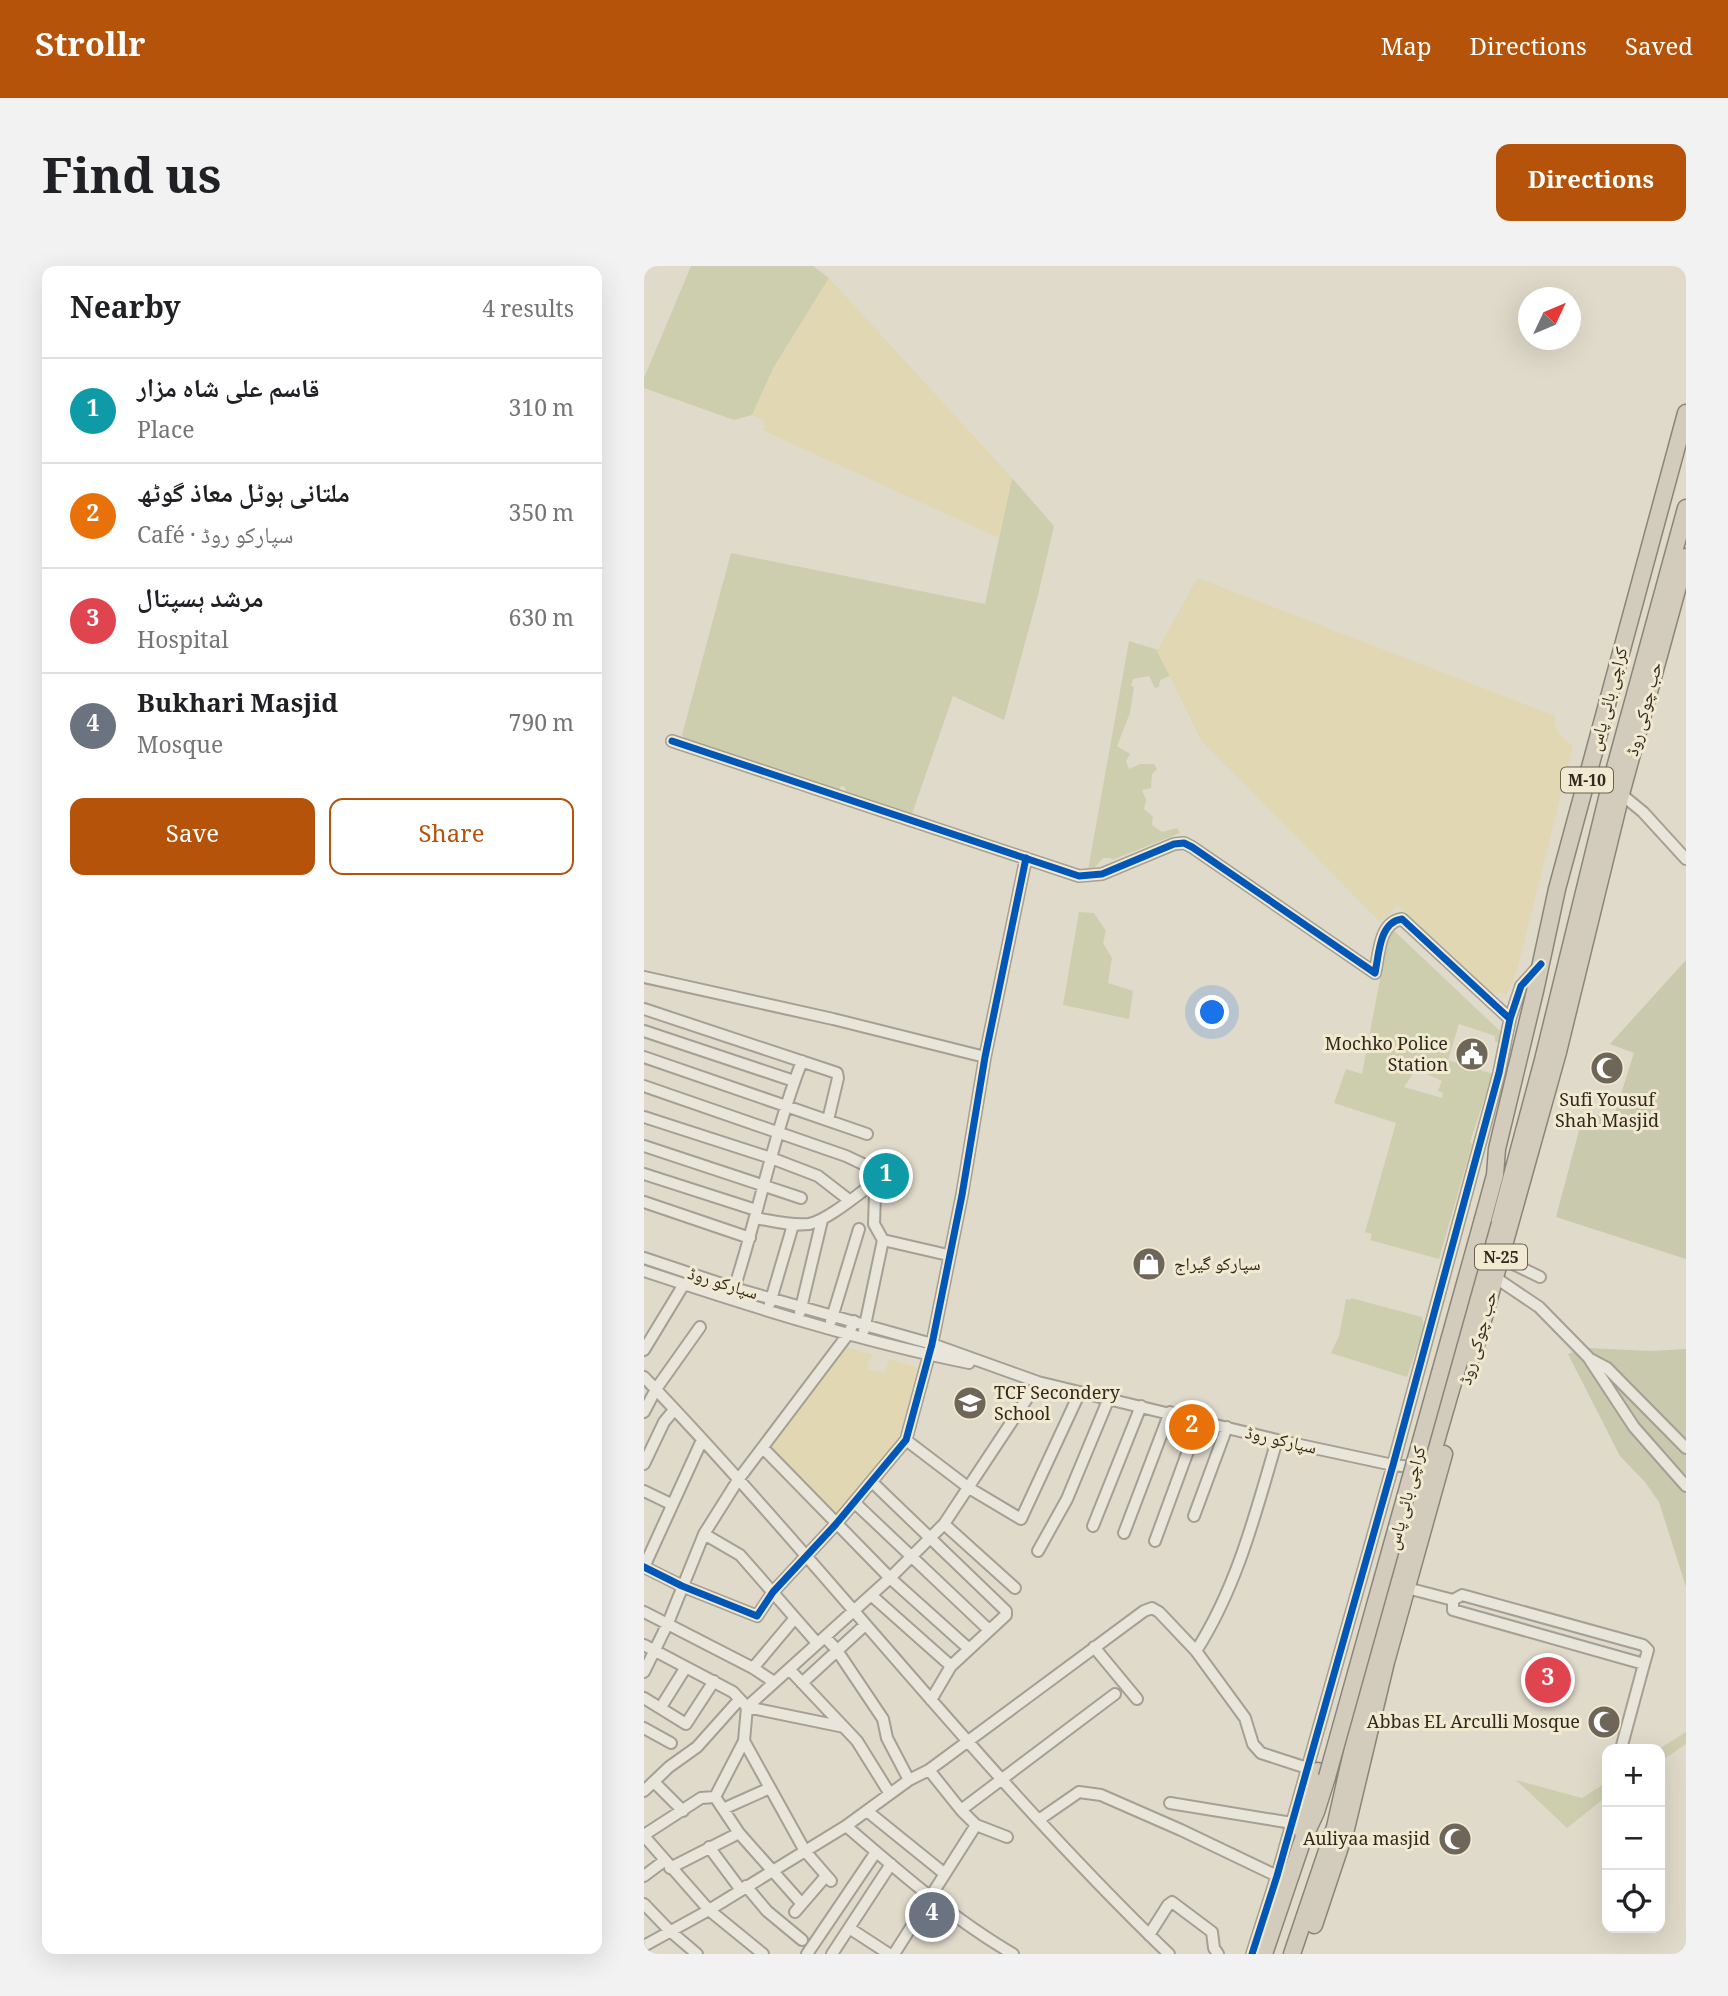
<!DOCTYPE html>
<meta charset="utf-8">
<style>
body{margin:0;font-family:Georgia,"Noto Naskh Arabic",serif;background:#f2f2f2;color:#202124}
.controls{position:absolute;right:21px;bottom:21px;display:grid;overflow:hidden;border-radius:14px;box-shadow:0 7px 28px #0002}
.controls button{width:63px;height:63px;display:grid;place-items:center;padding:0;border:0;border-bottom:2px solid #e0e0e0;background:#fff;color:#202124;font:35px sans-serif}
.compass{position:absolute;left:874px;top:21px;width:63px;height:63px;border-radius:50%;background:#fff;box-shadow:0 7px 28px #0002;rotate:46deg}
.you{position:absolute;left:569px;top:747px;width:24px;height:24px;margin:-18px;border:5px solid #fff;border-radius:50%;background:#1a73e8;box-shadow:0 0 0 10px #1a73e833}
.badge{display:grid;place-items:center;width:46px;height:46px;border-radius:50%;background:#b45309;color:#fff;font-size:23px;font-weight:700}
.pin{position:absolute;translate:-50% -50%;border:4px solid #fff;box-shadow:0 2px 7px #0006}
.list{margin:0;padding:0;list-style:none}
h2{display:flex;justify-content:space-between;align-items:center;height:91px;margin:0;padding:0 28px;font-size:30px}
h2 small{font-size:23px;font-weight:400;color:#757577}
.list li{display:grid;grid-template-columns:46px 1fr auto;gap:21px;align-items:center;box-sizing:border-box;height:105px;padding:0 28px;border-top:2px solid #e0e0e0}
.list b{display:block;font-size:26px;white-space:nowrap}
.list p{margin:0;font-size:23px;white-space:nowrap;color:#757577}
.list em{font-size:23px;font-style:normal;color:#757577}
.actions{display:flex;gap:14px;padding:21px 28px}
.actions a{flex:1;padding:16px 0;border:2px solid #b45309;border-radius:14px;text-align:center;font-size:24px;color:#b45309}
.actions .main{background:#b45309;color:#fff}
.icon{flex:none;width:38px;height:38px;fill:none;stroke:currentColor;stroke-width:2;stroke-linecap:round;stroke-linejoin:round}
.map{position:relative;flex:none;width:1042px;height:1688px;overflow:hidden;border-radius:14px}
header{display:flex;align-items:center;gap:42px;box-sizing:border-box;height:98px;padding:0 35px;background:#b45309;color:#fff}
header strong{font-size:33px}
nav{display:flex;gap:38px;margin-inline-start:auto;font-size:24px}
.intro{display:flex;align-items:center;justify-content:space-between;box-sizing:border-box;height:168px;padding:0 42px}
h1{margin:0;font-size:49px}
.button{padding:18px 32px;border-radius:14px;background:#b45309;color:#fff;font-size:24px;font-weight:700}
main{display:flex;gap:42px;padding:0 42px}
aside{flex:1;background:#fff;border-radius:14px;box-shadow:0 7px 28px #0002}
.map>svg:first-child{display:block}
.green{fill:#cdceae;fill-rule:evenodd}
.sand{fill:#e1d7b3}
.cemetery{fill:#c8c9ad}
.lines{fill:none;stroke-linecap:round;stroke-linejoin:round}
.minor-casing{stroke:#a59f94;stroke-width:14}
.highway-casing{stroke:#8a857a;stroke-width:19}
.minor{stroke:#e8e5db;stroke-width:10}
.highway{stroke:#d3cbbb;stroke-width:16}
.highway-bridge-casing{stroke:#8a857a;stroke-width:19;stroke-linecap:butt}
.highway-bridge{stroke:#d3cbbb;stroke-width:16}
.cycleway-casing{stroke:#f1e9d0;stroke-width:11}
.cycleway{stroke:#0057b8;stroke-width:7}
.labels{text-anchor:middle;stroke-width:6;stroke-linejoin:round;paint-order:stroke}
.shield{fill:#f1e9d0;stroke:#6b6253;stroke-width:2}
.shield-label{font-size:16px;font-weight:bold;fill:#32281d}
.street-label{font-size:18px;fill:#32281d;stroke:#f1e9d0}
.poi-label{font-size:18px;fill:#32281d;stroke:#f1e9d0;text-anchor:end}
</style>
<header>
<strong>Strollr</strong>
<nav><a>Map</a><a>Directions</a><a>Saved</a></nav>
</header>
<div class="intro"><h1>Find us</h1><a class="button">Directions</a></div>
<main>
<aside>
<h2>Nearby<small>4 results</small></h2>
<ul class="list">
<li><span class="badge" style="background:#0f9aa8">1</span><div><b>قاسم علی شاہ مزار</b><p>Place</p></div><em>310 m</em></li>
<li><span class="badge" style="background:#e8710a">2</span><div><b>ملتانی ہوٹل معاذ گوٹھ</b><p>Café · سپارکو روڈ</p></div><em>350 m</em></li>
<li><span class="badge" style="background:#e0444e">3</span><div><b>مرشد ہسپتال</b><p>Hospital</p></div><em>630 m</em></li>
<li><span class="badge" style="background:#6b7280">4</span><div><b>Bukhari Masjid</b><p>Mosque</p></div><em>790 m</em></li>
</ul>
<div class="actions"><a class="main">Save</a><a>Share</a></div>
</aside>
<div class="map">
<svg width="1042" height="1688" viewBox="0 0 1042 1688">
<rect width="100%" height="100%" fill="#e0daca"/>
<path class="green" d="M47,0H169L185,12L130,101L108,149L90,154L0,122V112Z
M368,212L410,260L394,329L360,454L309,430L268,548L202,526L201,521L197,520L195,524L41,473L38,469L87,287L341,338Z
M554,312L630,548L558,475L526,410L516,414L515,421L511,422L505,410L489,413L487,420L490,421L486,447L473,480L486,488L482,495L485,503L496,498H510L513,503L508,508L507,522L498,524L502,534L500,543L509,551L508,559L518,566L533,562L536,567L468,594L467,592H459L450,602L444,604L485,375L514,384Z
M435,646L450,647L462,665L459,677L468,692L464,717L489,725L485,753L419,739Z
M746,661L856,765L855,777L851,776V770L815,758L804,794L849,808L826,876L828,878L795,993L726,974L728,968L721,966L752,857L690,837L702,803L718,808ZM772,803L798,815L794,825L799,827L798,832L760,821Z
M707,1032L778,1051L780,1060L763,1111L687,1087L695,1070L702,1033L707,1034Z
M1042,1466V1478L1016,1496L1015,1483Z
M872,1514L938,1532L963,1516V1530L923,1562Z"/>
<path class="sand" d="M185,12L368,212L355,272L118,164L121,161L119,154L108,149L130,101Z
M554,312L911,450C909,465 918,472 929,480L873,704L863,728L848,726L754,639L736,656L558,475L513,385Z
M198,1080L228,1088L224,1103L241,1108L245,1093L275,1102L254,1175L188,1251L122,1183Z"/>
<path class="cemetery" d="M1042,694V993L912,951L940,846L969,853L990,787L966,778Z
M943,1082L1008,1085L1042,1083V1321L1015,1236L1001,1216L976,1190L924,1088Z"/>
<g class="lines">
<defs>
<path id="minor" d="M28,475L435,610L458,608L530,578L540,577L548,581L731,707C735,689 735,656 758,653L866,753
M977,528L999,546L1042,593
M0,711L189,753L341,791
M0,743L193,807L194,812L184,854
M0,765L150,815
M0,791L223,868
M0,820L202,890L221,899L235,913
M0,851L127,892L174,910L205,934
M0,880L157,932
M0,908L112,944
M0,936L106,972
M111,952C129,955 147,960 165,958C183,955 218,925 235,913
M239,974L304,989
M0,992L90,1022L288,1078L394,1116L633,1174L749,1199L776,1202
M857,992L896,1011
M0,1005C106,1040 215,1075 325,1097
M852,1012L895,1041L944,1091L990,1161L1042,1220
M89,1026C114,950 129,870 158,795
M126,1037L149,959
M156,1046L178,954
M187,1055L215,963
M220,1064L239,974L230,958L231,928L235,913
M0,1084L40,1018
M946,1093L963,1102L1042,1182
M0,1111C180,1299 338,1508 525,1688
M0,1146L12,1123L56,1061
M262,1174L325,1222L377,1253L436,1126
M119,1182L246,1312L324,1382
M0,1198L20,1156L30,1144
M228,1216L362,1345V1349L307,1400L287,1434
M0,1225L27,1238
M211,1237L345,1364
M550,1250L583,1161
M300,1258L371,1322
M449,1260L497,1140
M480,1267L526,1146
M60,1268L96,1289L173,1377
M511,1275L555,1155
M394,1285L423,1233L465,1132
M0,1301L38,1320L113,1350L129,1326L192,1258L262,1174L288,1078L318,929L341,791L382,592
M0,1301L58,1174
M763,1322L809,1334V1344L1000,1398L977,1483
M227,1329L307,1400
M809,1334L818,1329L999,1379L1004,1384L1000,1398
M0,1346L109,1402L130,1416
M181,1371L192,1383L239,1453L243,1472L265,1514
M0,1379L89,1426L103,1441L100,1475L161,1585L187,1615
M450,1381L493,1433
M552,1385L601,1452L609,1478L617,1487L663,1502
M109,1402L151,1352
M145,1403L213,1475L246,1528
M0,1406L24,1357L60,1268L94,1214L205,1067L210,1055
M158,1417L221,1359
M0,1432L42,1458L70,1415
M17,1441L42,1401
M200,1461L103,1441L246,1312L300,1258L394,1116
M0,1462L27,1477
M285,1504L317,1544L332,1559L363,1571
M10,1516L39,1545
M0,1525L25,1501L53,1481L95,1434
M71,1531L95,1567L158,1638
M526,1537L648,1557
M79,1543L126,1522
M317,1544L471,1428
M223,1545L301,1608
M396,1553L435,1526L457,1529L537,1564L633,1610
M202,1560L265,1514L285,1504L500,1345L508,1342L515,1346L552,1385C593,1321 612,1246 633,1174
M0,1569L57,1532L71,1531L100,1475
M0,1570L65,1644L119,1688
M65,1581L97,1624
M26,1602L95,1567
M0,1610L20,1595
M102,1620L123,1645L158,1674
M0,1638L26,1665L53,1688
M151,1646L182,1610
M205,1662L245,1688
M505,1669L524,1639L528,1636L568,1666L570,1682L574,1688
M0,1680L65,1644L202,1560C254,1605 309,1653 369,1688
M163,1688L232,1586
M188,1688L247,1598
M250,1688L332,1559
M608,1688L633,1610L749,1199L855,807L866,753L877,720L895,700"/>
<path id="highway" d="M839,953L851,909L853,883L891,725L913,623L1042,147
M829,1090L914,786L977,528L1042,291
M659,1567L661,1545L674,1505
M670,1659L702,1563L742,1396L800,1188
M620,1688L658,1576L672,1546L683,1511
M648,1688L691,1561L729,1393L855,958L899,794L966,520L1042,242"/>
</defs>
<use href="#minor" class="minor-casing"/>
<use href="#highway" class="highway-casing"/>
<use href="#minor" class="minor"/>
<use href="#highway" class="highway"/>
<defs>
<path id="highway-bridge" d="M683,1511L839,953"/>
</defs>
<use href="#highway-bridge" class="highway-bridge-casing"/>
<use href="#highway-bridge" class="highway-bridge"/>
<defs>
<path id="cycleway" d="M28,475L435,610L458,608L530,578L540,577L548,581L731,707C735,689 735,656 758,653L866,753
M0,1301L38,1320L113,1350L129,1326L192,1258L262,1174L288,1078L318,929L341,791L382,592
M608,1688L633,1610L749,1199L855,807L866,753L877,720L897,698"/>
</defs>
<use href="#cycleway" class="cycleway-casing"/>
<use href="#cycleway" class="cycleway"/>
</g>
<defs>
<symbol id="civic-disc" viewBox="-11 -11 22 22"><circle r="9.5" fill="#6f665a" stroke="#f1e9d0"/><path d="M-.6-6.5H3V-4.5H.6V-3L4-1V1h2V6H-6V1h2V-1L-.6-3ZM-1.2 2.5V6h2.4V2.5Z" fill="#fff"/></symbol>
<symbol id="mosque-disc" viewBox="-11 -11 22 22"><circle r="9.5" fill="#6f665a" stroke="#f1e9d0"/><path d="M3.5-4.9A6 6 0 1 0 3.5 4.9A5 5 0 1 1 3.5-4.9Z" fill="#fff"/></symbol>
<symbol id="shop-disc" viewBox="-11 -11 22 22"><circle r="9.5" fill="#6f665a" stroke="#f1e9d0"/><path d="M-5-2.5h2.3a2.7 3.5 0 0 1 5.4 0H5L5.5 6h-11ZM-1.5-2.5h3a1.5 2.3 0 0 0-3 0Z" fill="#fff"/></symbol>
<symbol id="school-disc" viewBox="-11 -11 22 22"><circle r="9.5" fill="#6f665a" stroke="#f1e9d0"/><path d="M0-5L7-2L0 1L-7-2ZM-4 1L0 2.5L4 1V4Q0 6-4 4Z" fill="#fff"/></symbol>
</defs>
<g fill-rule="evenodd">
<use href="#civic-disc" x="809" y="769" width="38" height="38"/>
<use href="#mosque-disc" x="944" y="783" width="38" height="38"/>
<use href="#shop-disc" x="486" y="979" width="38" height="38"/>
<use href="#school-disc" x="307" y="1118" width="38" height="38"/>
<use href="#mosque-disc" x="941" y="1437" width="38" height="38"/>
<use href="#mosque-disc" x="792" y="1554" width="38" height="38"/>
</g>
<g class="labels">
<g class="shield">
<rect x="917" y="501.5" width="52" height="25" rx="5"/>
<rect x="831" y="978.5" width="52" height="25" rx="5"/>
</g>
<g class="shield-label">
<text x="943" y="520">M-10</text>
<text x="857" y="997">N-25</text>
</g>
<g class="street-label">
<text transform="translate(964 433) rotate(-75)" y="6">کراچی بائی پاس</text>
<text transform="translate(1000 443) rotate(-75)" y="6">حب چوکی روڈ</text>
<text transform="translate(79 1017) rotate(17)" y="6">سپارکو روڈ</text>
<text transform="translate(834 1072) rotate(-74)" y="6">حب چوکی روڈ</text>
<text transform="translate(637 1174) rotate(13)" y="6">سپارکو روڈ</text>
<text transform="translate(762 1232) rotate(-75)" y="6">کراچی بائی پاس</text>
</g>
<g class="poi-label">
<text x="804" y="784">Mochko Police<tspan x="804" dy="21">Station</tspan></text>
<text x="963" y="840" text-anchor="middle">Sufi Yousuf<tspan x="963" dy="21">Shah Masjid</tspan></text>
<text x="530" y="1004" text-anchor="start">سپارکو گیراج</text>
<text x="350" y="1133" text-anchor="start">TCF Secondery<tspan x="350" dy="21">School</tspan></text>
<text x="936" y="1462">Abbas EL Arculli Mosque</text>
<text x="786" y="1579">Auliyaa masjid</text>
</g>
</g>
</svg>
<div class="controls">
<button>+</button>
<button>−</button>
<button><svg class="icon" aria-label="locate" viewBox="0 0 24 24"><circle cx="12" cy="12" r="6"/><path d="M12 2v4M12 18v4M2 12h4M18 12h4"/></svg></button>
</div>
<svg class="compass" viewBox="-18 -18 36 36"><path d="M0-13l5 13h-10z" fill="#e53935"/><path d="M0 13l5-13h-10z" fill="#757577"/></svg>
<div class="you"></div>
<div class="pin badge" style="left:242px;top:910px;background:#0f9aa8">1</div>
<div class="pin badge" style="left:548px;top:1161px;background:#e8710a">2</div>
<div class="pin badge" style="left:904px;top:1414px;background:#e0444e">3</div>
<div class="pin badge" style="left:288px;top:1649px;background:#6b7280">4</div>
</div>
</main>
